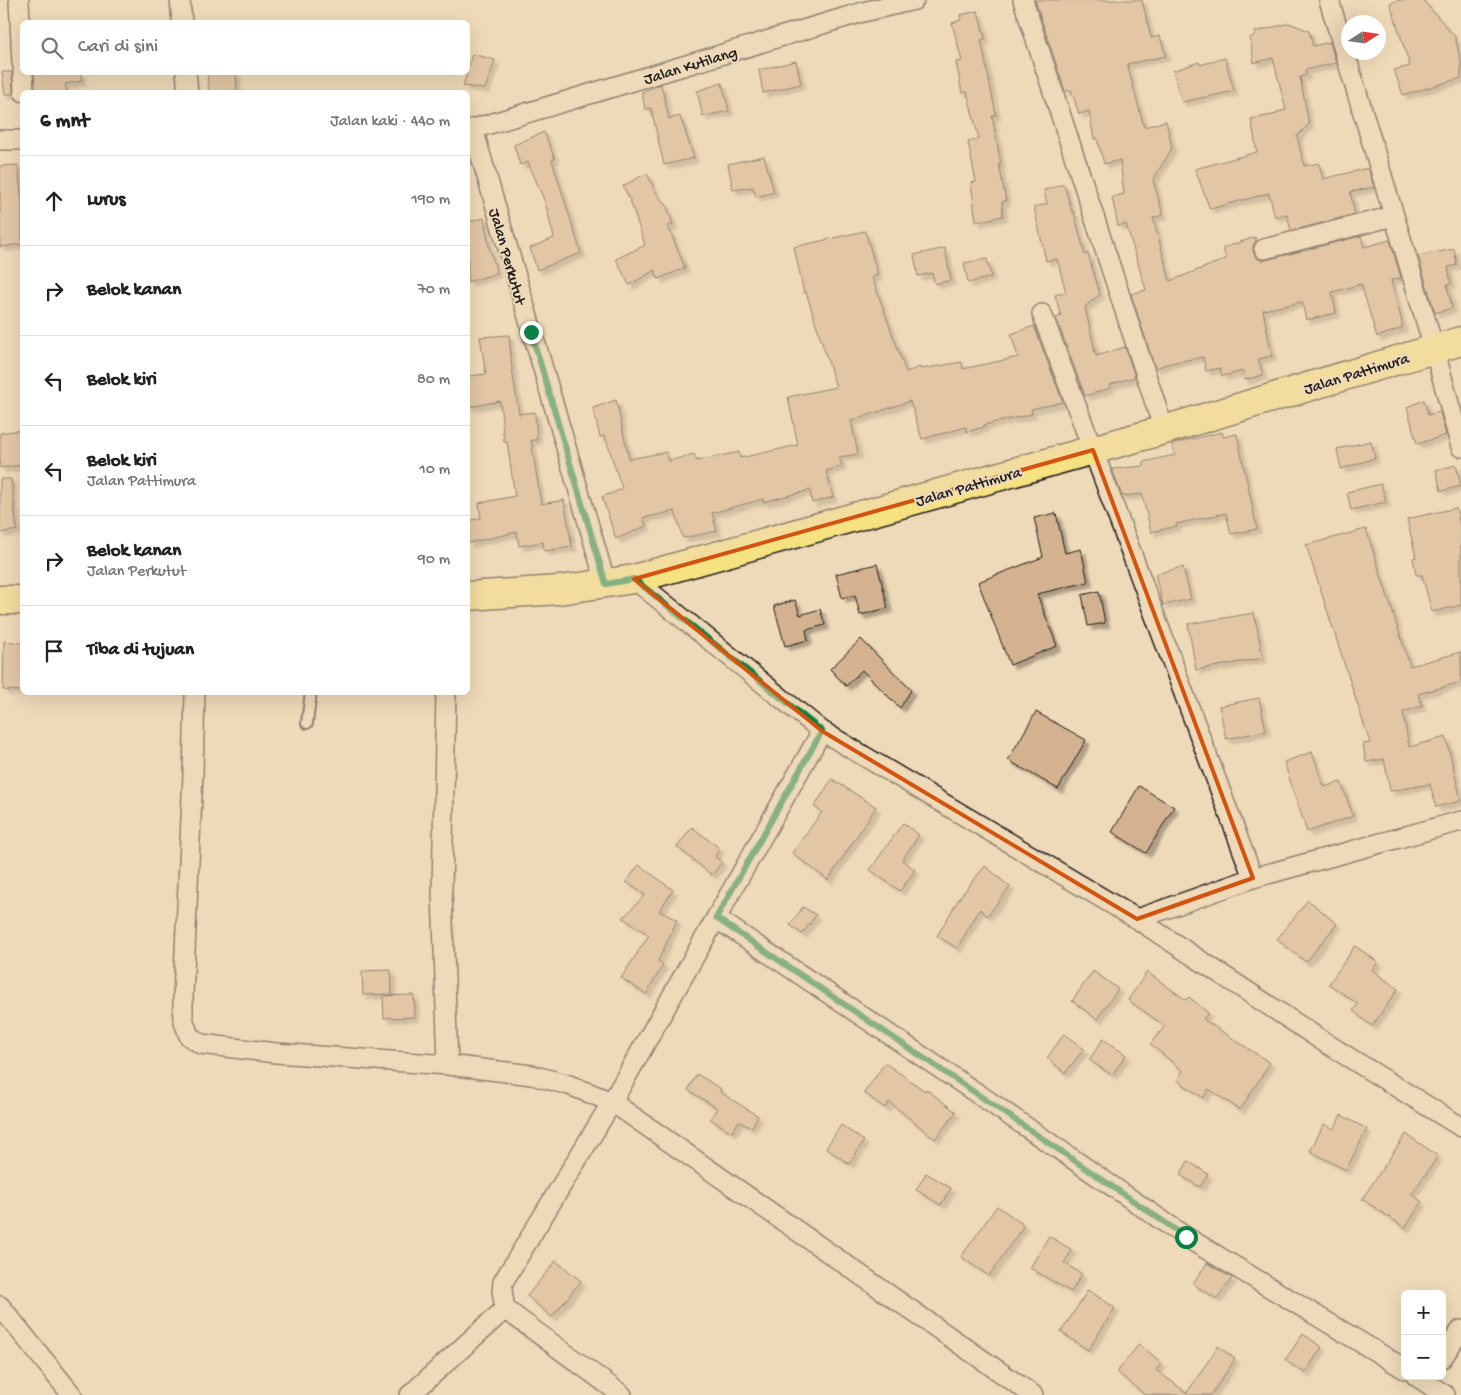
<!DOCTYPE html>
<html lang="id">
<meta charset="utf-8">
<style>
body{margin:0;font-family:"Gochi Hand",sans-serif;background:#f2f2f2;color:#222}
.controls{position:absolute;right:15px;bottom:15px;display:grid;overflow:hidden;border-radius:8px;box-shadow:0 5px 20px #0002}
.controls button{width:45px;height:45px;display:grid;place-items:center;padding:0;border:0;border-bottom:1px solid #e0e0e0;background:#fff;color:#222;font:25px sans-serif}
.compass{position:absolute;left:1341px;top:15px;width:45px;height:45px;border-radius:50%;background:#fff;box-shadow:0 5px 20px #0002;rotate:78deg}
.stop{position:absolute;width:15px;height:15px;margin:-11px;border:4px solid #0b8043;border-radius:50%;background:#fff}
.stop.end{background:#0b8043;border-color:#fff;box-shadow:0 1px 5px #0008}
.list{margin:0;padding:0;list-style:none}
h2{display:flex;justify-content:space-between;align-items:center;height:65px;margin:0;padding:0 20px;font-size:21px}
h2 small{font-size:16px;font-weight:400;color:#767676}
.list li{display:grid;grid-template-columns:32px 1fr auto;gap:15px;align-items:center;box-sizing:border-box;height:90px;padding:0 20px;border-top:1px solid #e0e0e0}
.list b{display:block;font-size:19px;white-space:nowrap}
.list p{margin:0;font-size:16px;white-space:nowrap;color:#767676}
.list em{font-size:16px;font-style:normal;color:#767676}
.icon{flex:none;width:28px;height:28px;fill:none;stroke:currentColor;stroke-width:2;stroke-linecap:round;stroke-linejoin:round}
.map{position:relative;flex:none;width:1461px;height:1395px;overflow:hidden}
.search{position:absolute;background:#fff;box-shadow:0 5px 20px #0002;left:20px;top:20px;width:450px;height:55px;display:flex;align-items:center;gap:12px;box-sizing:border-box;padding:0 18px;border-radius:8px;color:#767676;font-size:19px}
.panel{position:absolute;background:#fff;box-shadow:0 5px 20px #0002;left:20px;top:90px;width:450px;height:605px;border-radius:8px}
.map>svg:first-child{display:block}
.building{fill:#d4b28f;stroke:#1c1c1c;filter:url(#shadow)}
.lines{fill:none;stroke-linecap:round;stroke-linejoin:round}
.service-casing{stroke:#1c1c1c;stroke-width:14}
.minor-casing{stroke:#1c1c1c;stroke-width:22}
.primary-casing{stroke:#1c1c1c;stroke-width:31}
.service{stroke:#eed9b8;stroke-width:10}
.minor{stroke:#eed9b8;stroke-width:19}
.primary{stroke:#f6e281;stroke-width:28}
.route{stroke:#0b8043;stroke-width:6}
.marked{fill:none;stroke:#d4530e;stroke-width:4;stroke-linejoin:round}
.labels{text-anchor:middle;stroke-width:4;stroke-linejoin:round;paint-order:stroke}
.street-label{font-size:16px;fill:#1c1c1c;stroke:#eed9b8}
</style>
<div class="map">
<svg width="1461" height="1395" viewBox="0 0 1461 1395">
<defs>
<filter id="shadow"><feDropShadow dx="4.5" dy="4.5" stdDeviation="1" flood-color="#0004"/></filter>
</defs>
<rect width="100%" height="100%" fill="#eed9b8"/>
<filter id="ink" filterUnits="userSpaceOnUse"><feTurbulence type="fractalNoise" baseFrequency=".02" numOctaves="2"/><feDisplacementMap in="SourceGraphic" scale="10" xChannelSelector="R" yChannelSelector="G"/><feConvolveMatrix kernelMatrix="1 2 1 2 8 2 1 2 1" color-interpolation-filters="sRGB"/></filter>
<g filter="url(#ink)">
<path class="building" d="M1035,0H1142L1151,38L1160,36L1166,56L1127,64L1144,127L1166,121L1172,148L1153,180L1163,215L1153,218L1170,281L1226,259L1223,248L1255,237L1256,241L1253,246V252L1256,257L1262,261L1361,236L1364,247L1390,240L1401,278L1391,280L1402,322V328L1377,337L1361,284L1332,292L1336,313L1306,320L1302,302L1263,310L1272,356L1258,359L1263,375L1244,380L1243,371L1222,376L1220,368L1206,371L1203,357L1170,363L1155,368L1131,294L1146,290L1126,224L1118,226L1112,197L1124,194L1120,160L1104,164L1097,138L1094,139L1089,111L1079,114L1071,90L1065,91Z
M1399,0H1423L1455,37L1461,62V78L1403,95L1394,70L1410,66L1390,3Z
M978,11L985,39L981,40L996,115L992,116L1001,164H999L1006,201L1002,202L1003,216L976,222L971,183L976,182L968,142L979,139L967,92L962,93L956,62L962,61L952,23L961,20L960,15Z
M1289,23L1309,31L1313,46L1330,42L1336,63L1305,70L1306,75L1300,77L1309,124L1297,136L1304,166L1319,163L1323,179L1368,168L1374,187L1350,192L1355,214L1291,231L1287,214L1275,217L1269,193L1210,209L1195,169L1257,152L1251,119L1277,114V112L1286,110L1273,58L1254,63L1250,38L1255,35V32Z
M472,54L495,60L485,89L463,86Z
M1225,58L1234,91L1182,102L1173,71L1199,62L1200,65Z
M796,61L801,84L763,93L759,70Z
M2,72H12L13,93L5,95Z
M34,72H81V81L65,84L67,92H39V89H35Z
M207,72H236L237,91L209,92Z
M722,83L729,111L703,116L697,91Z
M661,84L669,119L680,116L694,158L664,165L651,108L645,109L642,92Z
M544,132L555,159L552,160L581,253L537,270L530,248L554,238L545,202L528,162L520,165L514,145Z
M764,156L774,192L756,197L753,187L733,190L728,164Z
M18,165L22,204V244L0,247V166Z
M647,173L654,189L664,204H666L673,225L668,226L685,268L658,279L655,270L629,285L616,259L645,245L630,200L623,186Z
M1064,184L1072,212H1074L1085,255L1088,254L1100,294L1085,307L1096,356L1125,347L1135,377L1109,385L1110,388L1085,396L1056,318L1061,316L1055,295L1066,292L1057,259L1046,261L1034,207L1047,204L1044,190Z
M484,218L489,247L497,273L468,282V222Z
M865,231L878,275L872,277L906,372L920,367L921,369L962,362L963,369L1018,357L1011,334L1034,326L1063,402L1031,409L1032,414L984,425V427L967,432L966,427L922,439L910,401L851,421L858,454L839,457L842,466L826,471L833,497L812,503L810,490L763,502V499L712,513L717,531L683,538L675,511L643,518L646,526L616,539L602,497L622,489L605,436L600,437L593,408L616,400L629,459L666,452L669,461L694,454L697,461L739,452L740,458L798,445L788,397L836,387L806,292L804,293L794,247Z
M945,248L951,280L935,284L932,273L918,276L914,255Z
M1454,249L1457,265L1448,267L1451,284L1447,285L1452,308L1435,313L1418,256Z
M987,259L991,277L968,283L964,263Z
M509,335L512,369L519,414L535,412L537,440H531L541,504L564,500L572,547L544,551L543,542L519,546L517,532L468,543V521L481,518L479,503L515,496L507,442H504L500,401L469,407L468,394V376L486,374L480,337Z
M1424,400L1428,415L1440,412L1446,435L1417,444L1407,407Z
M22,430V465L0,468V433Z
M1222,432L1223,437L1237,434L1257,529L1231,534L1226,513L1176,524L1177,526L1151,532L1142,494L1122,496L1112,469L1144,466L1143,462L1175,455L1172,444Z
M1371,441L1375,458L1341,469L1337,449Z
M1456,465L1461,486L1441,491L1436,470Z
M0,479H11L17,530L0,533Z
M1381,484L1386,502L1351,510L1347,492Z
M1456,508L1461,531V605L1432,612L1422,575H1416L1413,558L1416,557L1407,519Z
M1056,513L1065,553L1081,549L1088,582L1037,594L1057,646L1010,665L978,582L1043,557L1034,518Z
M1366,529L1410,666L1461,652V682L1418,694L1422,706L1403,712L1409,747L1446,737L1461,801L1436,807L1430,784L1390,791L1384,759L1366,762L1363,744L1370,743L1306,545Z
M877,564L888,608L860,615L855,595L842,598L836,574Z
M1183,567L1191,599L1163,605L1155,574Z
M1099,591L1105,623L1088,626L1082,595Z
M795,600L800,615L820,609L825,625L806,630L808,640L785,646L774,606Z
M1254,613L1263,658L1196,670L1188,624Z
M861,639L911,690L900,708L862,670L846,686L830,669Z
M4,641L22,643V691L3,690Z
M1259,698L1266,731L1226,739L1219,706Z
M1036,712L1086,740L1058,789L1008,760Z
M1312,752L1324,787L1341,782L1353,816L1307,832L1284,762Z
M832,779L876,807L828,880L792,853L822,812L814,807Z
M1139,786L1174,807L1146,853L1112,832Z
M903,823L919,835L902,860L915,870L900,891L870,870Z
M692,827L719,848L715,857L722,862L712,875L677,847Z
M639,865L673,890L659,911L677,920L658,961L663,965L646,994L621,978L649,935L623,918L645,895L626,882Z
M985,866L1010,887L987,916L980,909L957,948L937,936L960,897Z
M1308,900L1337,924L1306,962L1277,939Z
M803,907L816,915L802,934L790,925Z
M1355,946L1378,962L1372,970L1398,989L1372,1026L1353,1011L1358,1004L1329,984Z
M391,970L392,994L363,995L362,971Z
M1093,971L1118,989L1097,1019L1072,1001Z
M1147,972L1186,1000L1189,997L1208,1013L1203,1019L1270,1063L1240,1110L1209,1089L1203,1098L1177,1080L1183,1071L1150,1044L1165,1026L1128,1000Z
M414,995L415,1017L384,1018L383,996Z
M1064,1034L1084,1049L1065,1073L1047,1058Z
M1103,1039L1126,1055L1112,1075L1089,1060Z
M885,1063L925,1091L926,1089L956,1112L935,1139L889,1102L885,1108L864,1093Z
M697,1074L721,1089L720,1092L758,1116L751,1128L739,1121L732,1132L710,1119L717,1108L688,1090Z
M1341,1115L1367,1129L1346,1170L1310,1151L1324,1124L1334,1129Z
M841,1125L864,1141L849,1164L826,1148Z
M1406,1134L1438,1156L1412,1194L1422,1202L1405,1228L1362,1199Z
M1188,1161L1208,1174L1200,1187L1180,1175Z
M926,1173L951,1188L941,1205L916,1190Z
M997,1206L1024,1225L989,1276L961,1257Z
M1049,1236L1072,1250L1064,1263L1082,1274L1071,1292L1030,1268Z
M556,1261L581,1281L552,1317L527,1296Z
M1207,1263L1232,1278L1217,1299L1193,1284Z
M1088,1290L1115,1308L1088,1350L1061,1332Z
M1303,1334L1322,1347L1305,1373L1285,1360Z
M1139,1344L1162,1363L1156,1370L1187,1393L1218,1346L1235,1359L1211,1395H1145L1117,1372Z"/>
<g class="lines">
<defs>
<path id="service" d="M307,723L311,692"/>
<path id="minor" d="M19,0L22,63
M180,0L182,22
M1023,0L1164,430
M1329,0L1434,348L1461,447
M23,72L24,92
M186,72L188,92
M468,129H473L863,12L914,0
M473,129L606,584
M0,140H22
M1264,249L1394,216
M1042,314L1253,878
M634,579L822,731L1137,919L1329,1045L1461,1127
M195,692L193,774L183,995V1019L189,1036L201,1044L276,1053L448,1065L532,1075L569,1085L612,1102L503,1282L502,1291L505,1309L622,1395
M446,692L442,892L448,1065
M822,731L612,1102L1033,1395
M716,918L987,1100L1186,1237L1405,1369
M1137,919L1253,878L1461,821
M0,1306L72,1395
M1442,1358L1461,1330
M1416,1376L1445,1395
M410,1395L505,1309"/>
<path id="primary" d="M468,596L559,590L634,579L1164,430L1461,341
M0,600H22"/>
</defs>
<use href="#service" class="service-casing"/>
<use href="#minor" class="minor-casing"/>
<use href="#primary" class="primary-casing"/>
<use href="#service" class="service"/>
<use href="#minor" class="minor"/>
<use href="#primary" class="primary"/>
</g>
</g>
<g class="lines" filter="url(#ink)">
<path class="route" d="M531,332L606,584L634,579L822,731L716,918L986,1100L1186,1237"/>
</g>
<path d="M0 0H1461V1395H0ZM1093,450L1253,878L1137,919L822,731L634,579Z" fill="#eed9b8" fill-opacity=".55" fill-rule="evenodd"/>
<path class="marked" d="M1093,450L1253,878L1137,919L822,731L634,579Z"/>
<g class="labels">
<g class="street-label">
<text transform="translate(690 64) rotate(-17)" y="6">Jalan Kutilang</text>
<text transform="translate(509 256) rotate(74)" y="6">Jalan Perkutut</text>
<text transform="translate(1356 372) rotate(-17)" y="6">Jalan Pattimura</text>
<text transform="translate(968 485) rotate(-16)" y="6">Jalan Pattimura</text>
</g>
</g>
</svg>
<div class="controls">
<button>+</button>
<button>−</button>
</div>
<svg class="compass" viewBox="-18 -18 36 36"><path d="M0-13l5 13h-10z" fill="#e53935"/><path d="M0 13l5-13h-10z" fill="#767676"/></svg>
<div class="stop" style="left:1186px;top:1237px"></div>
<div class="stop end" style="left:531px;top:332px"></div>
<div class="search"><svg class="icon" aria-label="search" viewBox="0 0 24 24"><circle cx="10" cy="10" r="6"/><path d="M15 15l6 6"/></svg>Cari di sini</div>
<section class="panel">
<h2>6 mnt<small>Jalan kaki · 440 m</small></h2>
<ul class="list">
<li><svg class="icon" aria-label="ahead" viewBox="0 0 24 24"><path d="M12 20V5M6 11l6-6 6 6"/></svg><div><b>Lurus</b></div><em>190 m</em></li>
<li><svg class="icon" aria-label="right" viewBox="0 0 24 24"><path d="M7 20v-9h11M14 6l5 5-5 5"/></svg><div><b>Belok kanan</b></div><em>70 m</em></li>
<li><svg class="icon" aria-label="left" viewBox="0 0 24 24"><path d="M17 20v-9H6M10 6l-5 5 5 5"/></svg><div><b>Belok kiri</b></div><em>80 m</em></li>
<li><svg class="icon" aria-label="left" viewBox="0 0 24 24"><path d="M17 20v-9H6M10 6l-5 5 5 5"/></svg><div><b>Belok kiri</b><p>Jalan Pattimura</p></div><em>10 m</em></li>
<li><svg class="icon" aria-label="right" viewBox="0 0 24 24"><path d="M7 20v-9h11M14 6l5 5-5 5"/></svg><div><b>Belok kanan</b><p>Jalan Perkutut</p></div><em>90 m</em></li>
<li><svg class="icon" aria-label="arrive" viewBox="0 0 24 24"><path d="M6 21V4h12l-3 4 3 4H6"/></svg><div><b>Tiba di tujuan</b></div></li>
</ul>
</section>
</div>
